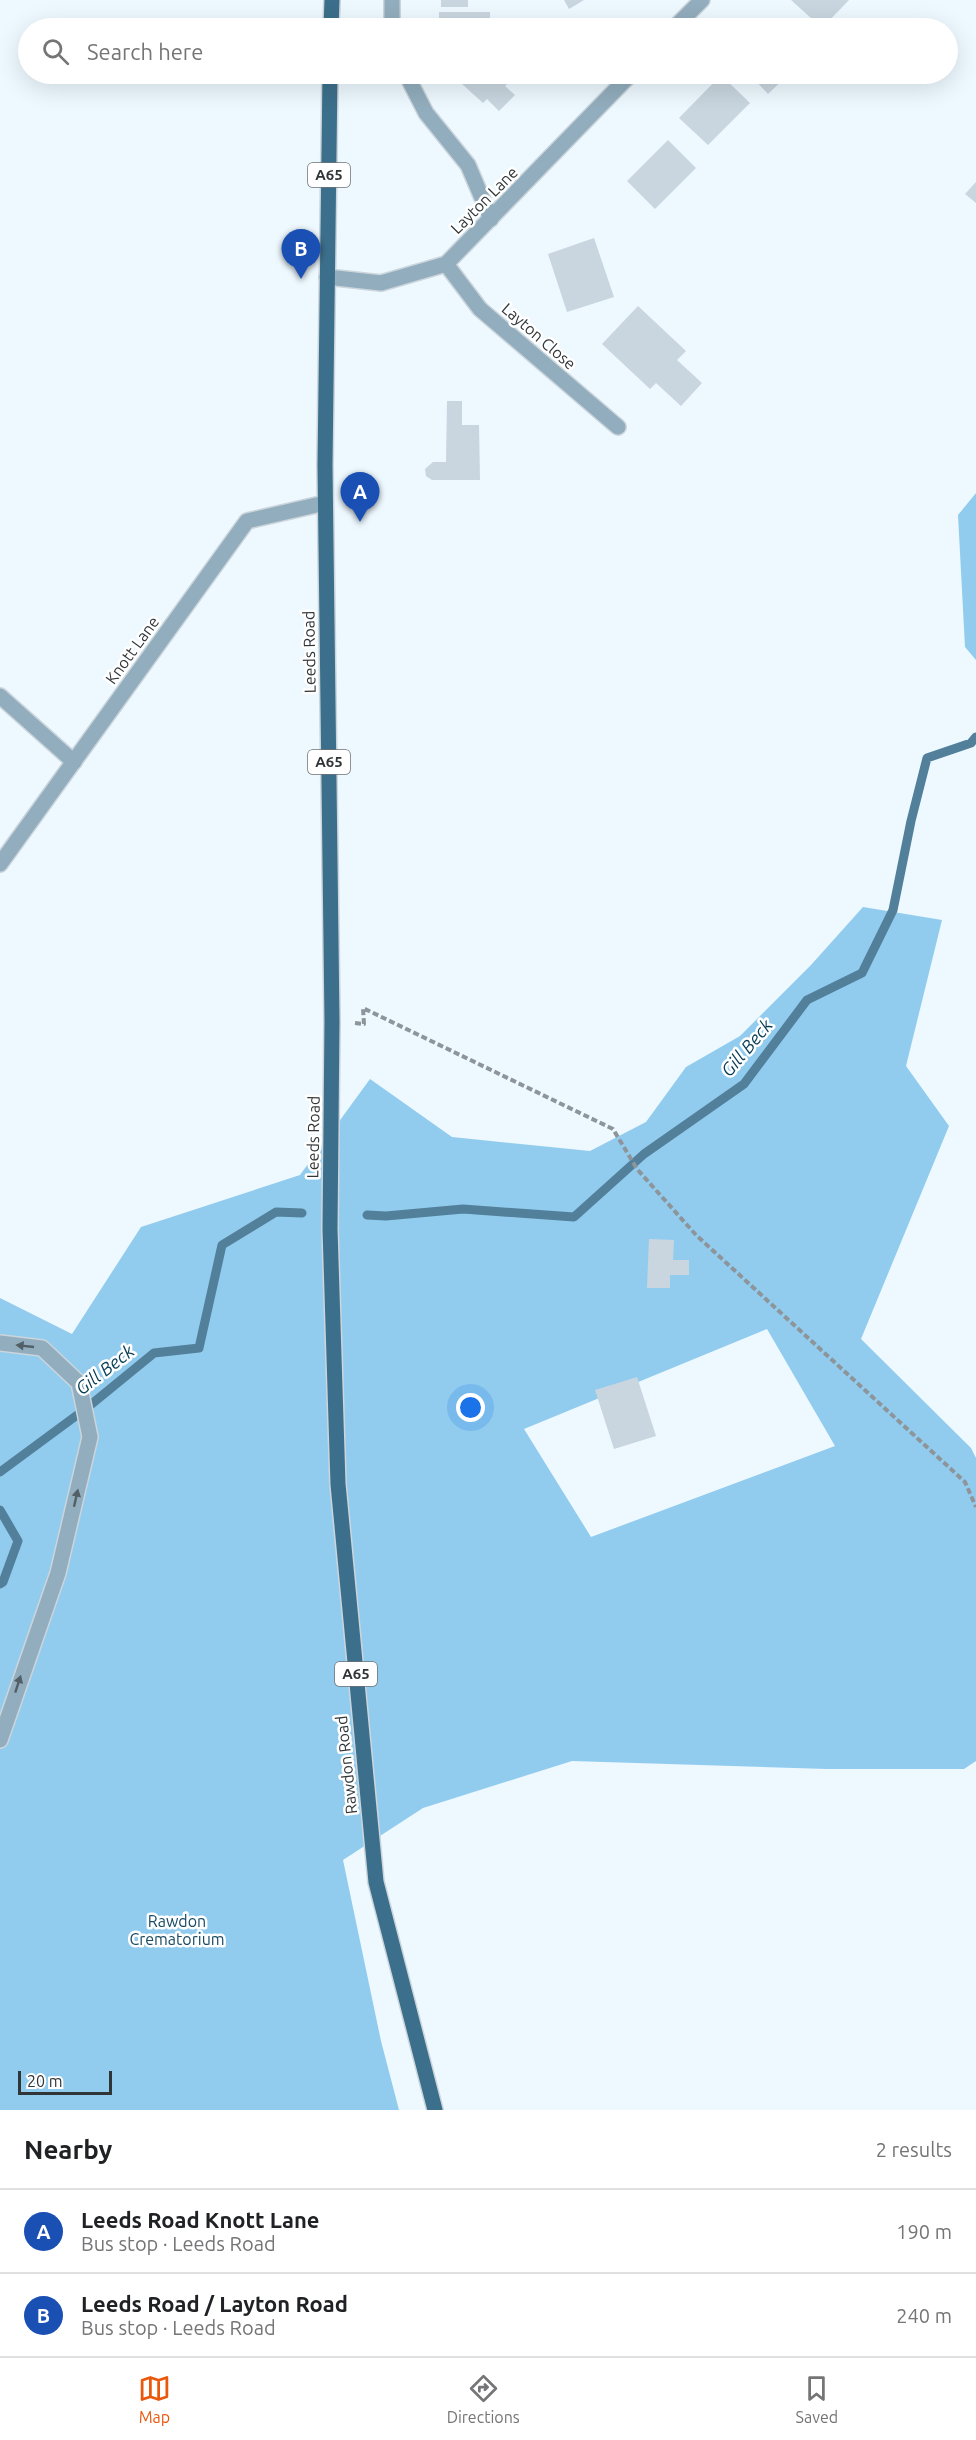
<!DOCTYPE html>
<meta charset="utf-8">
<style>
body{margin:0;font-family:Ubuntu,sans-serif;background:#f2f2f2;color:#202124}
.scale{position:absolute;left:18px;bottom:15px;width:94px;box-sizing:border-box;padding-left:6px;border:3px solid #303538;border-top:0;font-size:16px;line-height:21px;white-space:nowrap;color:#303538;-webkit-text-stroke:4px #fff;paint-order:stroke}
.you{position:absolute;left:471px;top:1408px;width:21px;height:21px;margin:-15px;border:4px solid #fff;border-radius:50%;background:#1a73e8;box-shadow:0 0 0 9px #1a73e833}
.badge{display:grid;place-items:center;width:39px;height:39px;border-radius:50%;background:#ea580c;color:#fff;font-size:20px;font-weight:700}
.pin{position:absolute;translate:-50% -50px;filter:drop-shadow(0 2px 3px #0008)}
.pin::after{content:'';position:absolute;top:32px;width:21px;height:18px;background:inherit;clip-path:polygon(0 0,100% 0,50% 100%)}
.list{margin:0;padding:0;list-style:none}
h2{display:flex;justify-content:space-between;align-items:center;height:78px;margin:0;padding:0 24px;font-size:26px}
h2 small{font-size:20px;font-weight:400;color:#757577}
.list li{display:grid;grid-template-columns:39px 1fr auto;gap:18px;align-items:center;box-sizing:border-box;height:84px;padding:0 24px;border-top:2px solid #e0e0e0}
.list b{display:block;font-size:22px;white-space:nowrap}
.list p{margin:0;font-size:20px;white-space:nowrap;color:#757577}
.list em{font-size:20px;font-style:normal;color:#757577}
.icon{flex:none;width:33px;height:33px;fill:none;stroke:currentColor;stroke-width:2;stroke-linecap:round;stroke-linejoin:round}
.map{position:relative;flex:none;width:976px;height:2110px;overflow:hidden}
.search{position:absolute;background:#fff;box-shadow:0 6px 24px #0002;left:18px;right:18px;top:18px;height:66px;display:flex;align-items:center;gap:15px;box-sizing:border-box;padding:0 21px;border-radius:33px;color:#757577;font-size:22px}
.sheet{height:246px;background:#fff}
nav{display:flex;justify-content:space-around;align-items:center;box-sizing:border-box;height:84px;border-top:2px solid #e0e0e0;background:#fff;font-size:16px;color:#757577}
nav a{display:grid;justify-items:center;gap:3px}
nav .on{color:#ea580c}
.map>svg:first-child{display:block}
.green{fill:#91ccef;fill-rule:evenodd}
.lines{fill:none;stroke-linecap:round;stroke-linejoin:round}
.stream{stroke:#527f99;stroke-width:9}
.building{fill:#c9d6df}
.service-casing{stroke:#cbd5db;stroke-width:18}
.minor-casing{stroke:#cbd5db;stroke-width:18}
.primary-casing{stroke:#cbd5db;stroke-width:18}
.path{stroke:#8d959a;stroke-width:4;stroke-dasharray:6 3;stroke-linecap:butt}
.service{stroke:#92adbd;stroke-width:15}
.minor{stroke:#92adbd;stroke-width:15}
.primary{stroke:#3c6f8b;stroke-width:15}
.oneway{fill:#525f67}
.labels{text-anchor:middle;stroke-width:5;stroke-linejoin:round;paint-order:stroke}
.shield{fill:#fff;stroke:#6e7274;stroke-width:1.5}
.shield-label{font-size:15px;font-weight:bold;fill:#303538}
.street-label{font-size:16px;fill:#303538;stroke:#fff}
.park-label{font-size:16px;fill:#184a63;stroke:#fff}
.water-label{font-size:18px;font-style:italic;fill:#063c55;stroke:#fff}
</style>
<div class="map">
<svg width="976" height="2110" viewBox="0 0 976 2110">
<rect width="100%" height="100%" fill="#edf8ff"/>
<path class="green" d="M976,493V660L965,647L958,515Z
M863,907L942,920L906,1066L949,1126L861,1339L971,1448L976,1458V1761L964,1769H827L572,1761L423,1808L343,1860L381,2041L399,2110H0V1298L72,1334L141,1227L300,1175L370,1079L452,1137L590,1151L646,1122L686,1067L740,1036L811,965ZM767,1329L835,1446L591,1537L524,1429Z"/>
<g class="lines">
<path class="stream" d="M367,1215L386,1216L463,1209L574,1217L644,1154L744,1084L807,1000L862,973L893,910L911,821L927,758L971,743L976,737
M0,1472L88,1407L154,1353L199,1348L222,1245L276,1212L302,1213
M0,1510L18,1541L3,1582L0,1584"/>
</g>
<path class="building" d="M441,0H468V7H441Z
M564,0H584L569,9Z
M791,0H849L822,28Z
M439,12H490V28H439Z
M472,74H506L512,80L505,86L515,95L499,111L487,99L483,103L462,84Z
M749,74H789L768,94Z
M721,75L750,103L708,145L679,118Z
M668,140L696,168L655,209L627,181Z
M976,182V203L965,194Z
M594,238L614,297L567,312L548,254Z
M638,306L686,351L677,360L702,383L681,406L656,383L650,389L602,344Z
M447,401H462V425H479L480,480H432L426,476L425,469L433,462H446Z
M649,1239L674,1240L673,1260H689V1275H670V1288H647Z
M637,1377L656,1436L614,1449L595,1390Z"/>
<g class="lines">
<defs>
<path id="service" d="M0,696L74,762
M0,1343L42,1348L79,1383L90,1437L58,1573L0,1740"/>
<path id="minor" d="M392,28V0
M674,28L702,0
M406,74L426,113L468,165L491,219
M446,264L480,309L618,427
M327,277L381,283L446,264L631,74
M0,864L247,521L325,503"/>
<path id="primary" d="M331,28L332,0
M330,74L325,465L332,1021L330,1229L338,1484L376,1882L435,2110"/>
</defs>
<use href="#service" class="service-casing"/>
<use href="#minor" class="minor-casing"/>
<use href="#primary" class="primary-casing"/>
<path class="path" d="M355,1023L364,1024L363,1008L613,1129L637,1169L696,1235L965,1482L976,1507"/>
<use href="#service" class="service"/>
<use href="#minor" class="minor"/>
<use href="#primary" class="primary"/>
</g>
<defs><path id="oneway-solid" d="M-6-.8H1V-3.2L6.5 0L1 3.2V.8H-6Z" transform="scale(1.5)"/></defs>
<g class="oneway">
<use href="#oneway-solid" transform="translate(25 1346) rotate(-174)"/>
<use href="#oneway-solid" transform="translate(76 1498) rotate(-77)"/>
<use href="#oneway-solid" transform="translate(18 1684) rotate(-72)"/>
</g>
<g class="labels">
<g class="shield">
<rect x="308" y="163" width="42" height="24" rx="4.5"/>
<rect x="308" y="750" width="42" height="24" rx="4.5"/>
<rect x="335" y="1662" width="42" height="24" rx="4.5"/>
</g>
<g class="shield-label">
<text x="329" y="180">A65</text>
<text x="329" y="767">A65</text>
<text x="356" y="1679">A65</text>
</g>
<g class="street-label">
<text transform="translate(484 200) rotate(-45)" y="6">Layton Lane</text>
<text transform="translate(539 336) rotate(41)" y="6">Layton Close</text>
<text transform="translate(132 650) rotate(-54)" y="6">Knott Lane</text>
<text transform="translate(309 652) rotate(-91)" y="6">Leeds Road</text>
<text transform="translate(313 1137) rotate(-89)" y="6">Leeds Road</text>
<text transform="translate(346 1765) rotate(-96)" y="6">Rawdon Road</text>
</g>
<g class="park-label">
<text x="177" y="1927">Rawdon<tspan x="177" dy="18">Crematorium</tspan></text>
</g>
<g class="water-label">
<text transform="translate(747 1048) rotate(-50)" y="6">Gill Beck</text>
<text transform="translate(105 1370) rotate(-38)" y="6">Gill Beck</text>
</g>
</g>
</svg>
<div class="scale">20 m</div>
<div class="you"></div>
<div class="pin badge" style="left:360px;top:522px;background:#1a4fb4">A</div>
<div class="pin badge" style="left:301px;top:279px;background:#1a4fb4">B</div>
<div class="search"><svg class="icon" aria-label="search" viewBox="0 0 24 24"><circle cx="10" cy="10" r="6"/><path d="M15 15l6 6"/></svg>Search here</div>
</div>
<section class="sheet">
<h2>Nearby<small>2 results</small></h2>
<ul class="list">
<li><span class="badge" style="background:#1a4fb4">A</span><div><b>Leeds Road Knott Lane</b><p>Bus stop · Leeds Road</p></div><em>190 m</em></li>
<li><span class="badge" style="background:#1a4fb4">B</span><div><b>Leeds Road / Layton Road</b><p>Bus stop · Leeds Road</p></div><em>240 m</em></li>
</ul>
</section>
<nav>
<a class="on"><svg class="icon" aria-label="map" viewBox="0 0 24 24"><path d="M3 6l6-2 6 2 6-2v14l-6 2-6-2-6 2zM9 4v14M15 6v14"/></svg>Map</a>
<a><svg class="icon" aria-label="directions" viewBox="0 0 24 24"><path d="M12 3l9 9-9 9-9-9zM9 14v-3h6M13 9l2 2-2 2"/></svg>Directions</a>
<a><svg class="icon" aria-label="saved" viewBox="0 0 24 24"><path d="M7 4h10v16l-5-4-5 4z"/></svg>Saved</a>
</nav>
